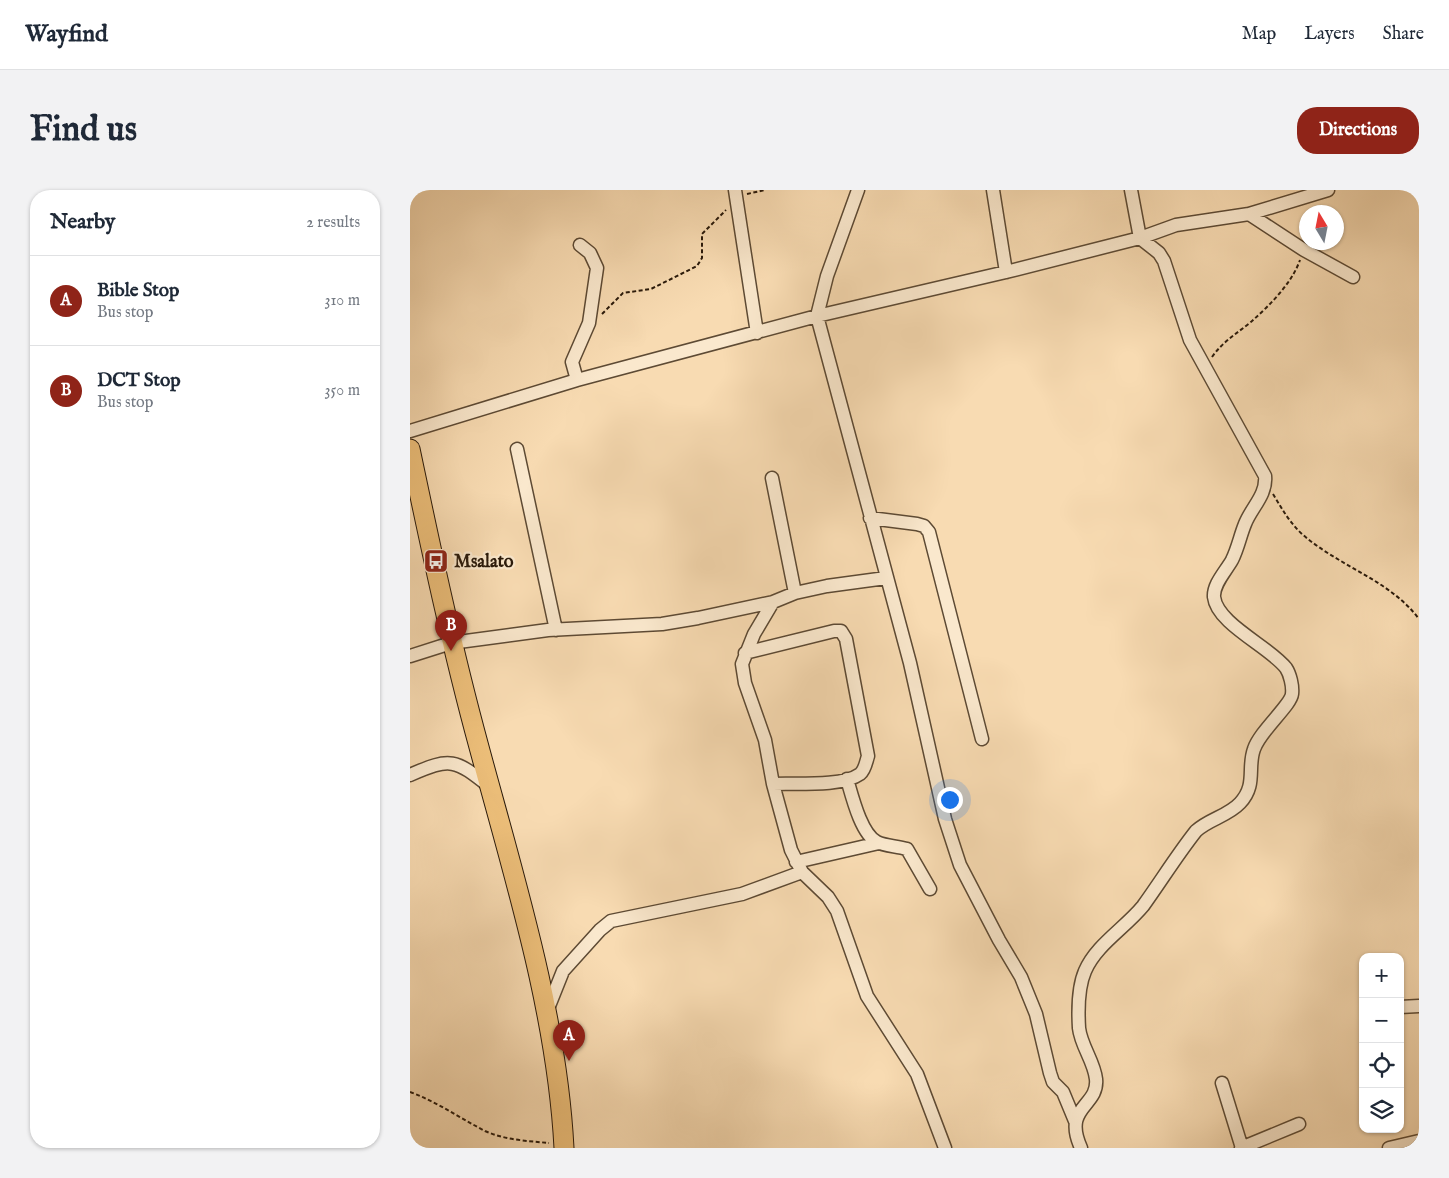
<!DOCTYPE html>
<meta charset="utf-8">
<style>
body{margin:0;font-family:"IM FELL English",serif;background:#f2f2f3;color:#1f2937}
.controls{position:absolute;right:15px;bottom:15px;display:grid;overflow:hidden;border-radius:10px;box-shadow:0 1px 4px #0004}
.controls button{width:45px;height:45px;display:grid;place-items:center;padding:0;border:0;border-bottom:1px solid #e0e1e3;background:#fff;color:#1f2937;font:25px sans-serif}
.compass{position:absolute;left:889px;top:15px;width:45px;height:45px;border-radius:50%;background:#fff;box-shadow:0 1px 4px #0004;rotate:350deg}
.you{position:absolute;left:539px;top:609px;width:18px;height:18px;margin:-12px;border:4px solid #fff;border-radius:50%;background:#1a73e8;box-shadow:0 0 0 8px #1a73e833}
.badge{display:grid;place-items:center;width:32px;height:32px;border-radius:50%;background:#8f2418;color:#fff;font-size:16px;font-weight:700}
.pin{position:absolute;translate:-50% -41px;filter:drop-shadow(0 1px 2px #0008)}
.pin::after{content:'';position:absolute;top:26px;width:18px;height:15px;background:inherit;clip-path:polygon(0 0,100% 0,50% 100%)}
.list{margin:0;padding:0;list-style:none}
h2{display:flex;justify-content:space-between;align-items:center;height:65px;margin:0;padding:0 20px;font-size:21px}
h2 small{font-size:16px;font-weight:400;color:#747a83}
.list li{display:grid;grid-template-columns:32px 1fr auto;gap:15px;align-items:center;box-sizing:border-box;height:90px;padding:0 20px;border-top:1px solid #e0e1e3}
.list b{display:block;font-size:19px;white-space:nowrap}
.list p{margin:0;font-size:16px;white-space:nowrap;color:#747a83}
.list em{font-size:16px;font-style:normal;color:#747a83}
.icon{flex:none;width:28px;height:28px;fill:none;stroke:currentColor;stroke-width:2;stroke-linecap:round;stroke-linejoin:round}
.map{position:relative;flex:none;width:1009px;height:958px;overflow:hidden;border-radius:20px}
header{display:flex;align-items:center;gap:30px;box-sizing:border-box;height:70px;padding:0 25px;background:#fff;border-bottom:1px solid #e0e1e3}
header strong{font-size:24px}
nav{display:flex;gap:28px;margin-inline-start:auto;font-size:18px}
.intro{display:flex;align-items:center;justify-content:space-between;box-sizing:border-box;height:120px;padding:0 30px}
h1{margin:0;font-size:35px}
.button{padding:12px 22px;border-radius:20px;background:#8f2418;color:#fff;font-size:18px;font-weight:700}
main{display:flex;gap:30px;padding:0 30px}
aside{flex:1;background:#fff;border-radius:20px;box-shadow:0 1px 4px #0004}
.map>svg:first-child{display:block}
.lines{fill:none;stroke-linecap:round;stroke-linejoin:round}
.minor-casing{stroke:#5d4a34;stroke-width:15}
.highway-casing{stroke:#29190a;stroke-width:21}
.path{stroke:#29190a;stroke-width:2;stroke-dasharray:4 2.5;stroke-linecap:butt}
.minor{stroke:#fae8cd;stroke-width:12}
.highway{stroke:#ecbe79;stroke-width:19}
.labels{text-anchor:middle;stroke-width:4.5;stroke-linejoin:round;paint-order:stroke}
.poi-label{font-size:18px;font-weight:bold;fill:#29190a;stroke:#fae8cd;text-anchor:start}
</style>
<header>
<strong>Wayfind</strong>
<nav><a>Map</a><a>Layers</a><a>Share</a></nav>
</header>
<div class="intro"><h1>Find us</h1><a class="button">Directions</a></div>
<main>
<aside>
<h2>Nearby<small>2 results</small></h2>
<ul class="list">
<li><span class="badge">A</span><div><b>Bible Stop</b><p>Bus stop</p></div><em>310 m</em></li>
<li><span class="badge">B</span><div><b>DCT Stop</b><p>Bus stop</p></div><em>350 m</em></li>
</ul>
</aside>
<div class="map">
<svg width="1009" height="958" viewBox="0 0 1009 958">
<rect width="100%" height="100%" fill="#f8dbb2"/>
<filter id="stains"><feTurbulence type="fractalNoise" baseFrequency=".004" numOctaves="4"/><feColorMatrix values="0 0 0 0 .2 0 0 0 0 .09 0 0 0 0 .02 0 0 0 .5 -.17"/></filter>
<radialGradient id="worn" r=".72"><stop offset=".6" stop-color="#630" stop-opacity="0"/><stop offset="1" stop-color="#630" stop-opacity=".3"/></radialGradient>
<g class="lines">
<defs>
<path id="minor" d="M325,0L347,143
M448,0L417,86L407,126L500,473L535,629L550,675L589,750L611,787L626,824L640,883L643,892L653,902L665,931
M583,0L596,82
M839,24L894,60L943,87
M167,190L162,172L179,133L187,78L180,63L170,55
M0,241L167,190L407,126L596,82L730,48L766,35L839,24L918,0
M107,259L146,440
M362,288L385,403
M460,328L507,334L514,336L519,342L572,549
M363,412L344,444L332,474L335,493L355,550L363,594L381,660L392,682L418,707L427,721L457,806L507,884L535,958
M335,463L424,441H431L436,449L458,566C456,572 455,580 450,584C432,597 385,593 363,594
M0,466L41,453L138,440L252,434L288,428L363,412L385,403L417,396L476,388
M0,585C41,567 45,569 80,597
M437,589C442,606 451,644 467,652C475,656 487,656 497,659L520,699
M386,672L469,653
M990,817L1009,816
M137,821L153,781L190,740L201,731L332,704L392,682
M812,893L832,958
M671,958C652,916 689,917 686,889C684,871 671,856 669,838C668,821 668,797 675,781C686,755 715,738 733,716C751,691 767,665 786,641C799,629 818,626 830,613C847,595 837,578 844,559C850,541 881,515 882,504C883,496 880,484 876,478C860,457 807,434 804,407C803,394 816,381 822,370C828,358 830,346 835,334C841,318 857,305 855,286L780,150L754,71L749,63L730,48L721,0
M831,958L889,934
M979,958L1009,951"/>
<path id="highway" d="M0,259C21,359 42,458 69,557C104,687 147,823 154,958"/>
</defs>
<use href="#minor" class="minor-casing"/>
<use href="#highway" class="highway-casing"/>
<path class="path" d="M337,4L355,0
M192,124L213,103L241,99L287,76L292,68V44L316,20
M802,167C813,151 828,143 842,131C860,115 882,93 890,70
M863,304C872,319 880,333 892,344C928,376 980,390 1009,429
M0,902C27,912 50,928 75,941C95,950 118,951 139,953"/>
<use href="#minor" class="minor"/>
<use href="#highway" class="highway"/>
</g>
<defs>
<symbol id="bus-square" viewBox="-11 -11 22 22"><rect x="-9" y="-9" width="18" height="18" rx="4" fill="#8f2418" stroke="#fae8cd"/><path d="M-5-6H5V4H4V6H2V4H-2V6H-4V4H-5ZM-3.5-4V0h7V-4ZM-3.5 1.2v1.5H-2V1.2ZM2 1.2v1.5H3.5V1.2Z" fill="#fff"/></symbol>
</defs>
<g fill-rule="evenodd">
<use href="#bus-square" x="12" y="357" width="28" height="28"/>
</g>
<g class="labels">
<g class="poi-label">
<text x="44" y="377">Msalato</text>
</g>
</g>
<rect width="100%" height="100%" filter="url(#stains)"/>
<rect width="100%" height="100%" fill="url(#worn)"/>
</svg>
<div class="controls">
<button>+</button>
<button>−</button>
<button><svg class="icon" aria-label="locate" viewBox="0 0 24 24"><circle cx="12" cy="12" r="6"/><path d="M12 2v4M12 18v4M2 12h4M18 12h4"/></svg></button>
<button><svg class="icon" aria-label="layers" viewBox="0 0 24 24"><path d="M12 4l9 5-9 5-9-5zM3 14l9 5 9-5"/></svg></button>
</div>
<svg class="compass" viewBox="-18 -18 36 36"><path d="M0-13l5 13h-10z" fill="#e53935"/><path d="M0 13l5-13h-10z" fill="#747a83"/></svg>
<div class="you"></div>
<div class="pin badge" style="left:159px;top:871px">A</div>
<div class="pin badge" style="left:41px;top:461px">B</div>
</div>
</main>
